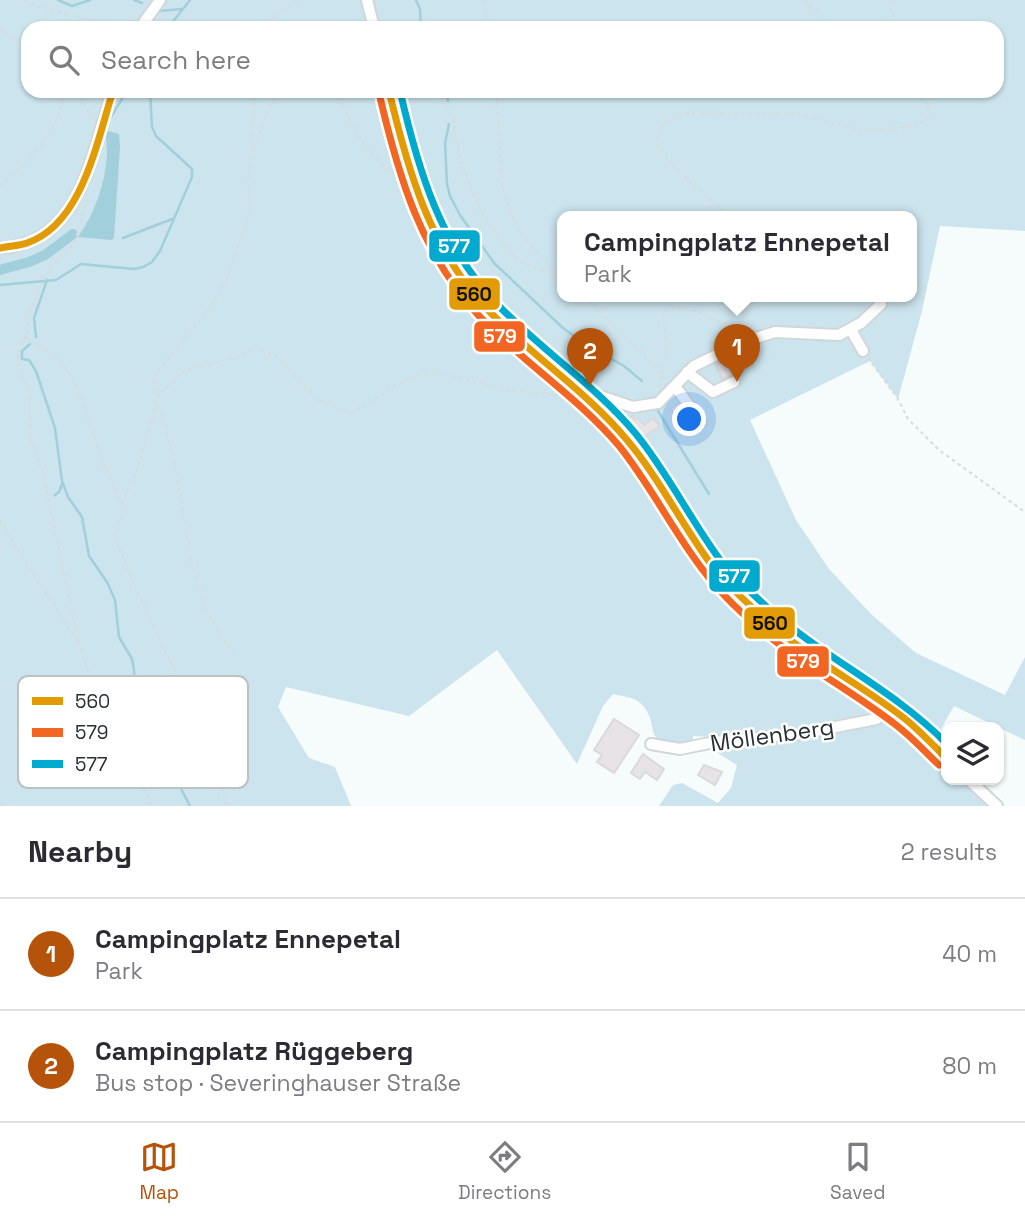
<!DOCTYPE html>
<meta charset="utf-8">
<style>
body{margin:0;font-family:"Space Grotesk",sans-serif;background:#f7f7f7;color:#2b2b33}
.controls{position:absolute;right:21px;bottom:21px;display:grid;overflow:hidden;border-radius:14px;box-shadow:0 2px 5px #0004}
.controls button{width:63px;height:63px;display:grid;place-items:center;padding:0;border:0;border-bottom:2px solid #e1e1e2;background:#fff;color:#2b2b33;font:35px sans-serif}
.you{position:absolute;left:690px;top:420px;width:24px;height:24px;margin:-18px;border:5px solid #fff;border-radius:50%;background:#1a73e8;box-shadow:0 0 0 10px #1a73e833}
.badge{display:grid;place-items:center;width:46px;height:46px;border-radius:50%;background:#b45309;color:#fff;font-size:23px;font-weight:700}
.pin{position:absolute;translate:-50% -58px;filter:drop-shadow(0 2px 4px #0008)}
.pin::after{content:'';position:absolute;top:37px;width:24px;height:21px;background:inherit;clip-path:polygon(0 0,100% 0,50% 100%)}
.popup{position:absolute;left:557px;top:211px;width:360px;height:91px;box-sizing:border-box;display:grid;place-content:center;border-radius:14px;background:#fff;filter:drop-shadow(0 2px 5px #0005);font-size:23px;white-space:nowrap;color:#7c7c81}
.popup b{font-size:26px;color:#2b2b33}
.popup::after{content:'';position:absolute;left:50%;top:100%;margin-left:-14px;border:14px solid transparent;border-top-color:#fff}
.list{margin:0;padding:0;list-style:none}
h2{display:flex;justify-content:space-between;align-items:center;height:91px;margin:0;padding:0 28px;font-size:30px}
h2 small{font-size:23px;font-weight:400;color:#7c7c81}
.list li{display:grid;grid-template-columns:46px 1fr auto;gap:21px;align-items:center;box-sizing:border-box;height:112px;padding:0 28px;border-top:2px solid #e1e1e2}
.list b{display:block;font-size:26px;white-space:nowrap}
.list p{margin:0;font-size:23px;white-space:nowrap;color:#7c7c81}
.list em{font-size:23px;font-style:normal;color:#7c7c81}
.icon{flex:none;width:38px;height:38px;fill:none;stroke:currentColor;stroke-width:2;stroke-linecap:round;stroke-linejoin:round}
.map{position:relative;flex:none;width:1025px;height:806px;overflow:hidden}
.search{position:absolute;background:#fff;box-shadow:0 2px 5px #0004;left:21px;right:21px;top:21px;height:77px;display:flex;align-items:center;gap:18px;box-sizing:border-box;padding:0 24px;border-radius:21px;color:#7c7c81;font-size:26px}
.sheet{height:315px;background:#fff}
nav{display:flex;justify-content:space-around;align-items:center;box-sizing:border-box;height:98px;border-top:2px solid #e1e1e2;background:#fff;font-size:19px;color:#7c7c81}
nav a{display:grid;justify-items:center;gap:4px}
nav .on{color:#b45309}
.map>svg:first-child{display:block}
.green{fill:#cce4ed;fill-rule:evenodd}
.water{fill:#a2cfdc}
.lines{fill:none;stroke-linecap:round;stroke-linejoin:round}
.stream{stroke:#a2cfdc;stroke-width:2.5}
.canal{stroke:#a2cfdc;stroke-width:10}
.building{fill:#e7e3e7;stroke:#dad9db;stroke-width:2}
.minor-casing{stroke:#d1d7d9;stroke-width:14}
.path{stroke:#d9dbdb;stroke-width:2;stroke-dasharray:3.5 3.5;stroke-linecap:butt}
.minor{stroke:#fefeff;stroke-width:10}
.bus-1-casing{stroke:#fff;stroke-width:12}
.bus-2-casing{stroke:#fff;stroke-width:12}
.bus-3-casing{stroke:#fff;stroke-width:12}
.bus-1{stroke:#e29a05;stroke-width:7}
.bus-2{stroke:#f26522;stroke-width:7}
.bus-3{stroke:#00a9ce;stroke-width:7}
.labels{text-anchor:middle;stroke-width:5;stroke-linejoin:round;paint-order:stroke}
.street-label{font-size:23px;fill:#262f31;stroke:#fff}
.key{fill:#fff;stroke:#bec1c1;stroke-width:2}
.key-label{font-size:19px;fill:#262f31}
.line-badge{stroke:#fff;stroke-width:2.5}
.badge-label{font-size:19px;text-anchor:middle;font-weight:bold;fill:#fff}
.pale-badge-label{font-size:19px;text-anchor:middle;font-weight:bold;fill:#111}
</style>
<div class="map">
<svg width="1025" height="806" viewBox="0 0 1025 806">
<rect width="100%" height="100%" fill="#f6fbfc"/>
<path class="green" d="M0,0H1025V231L940,226L922,311L898,399L870,361L750,420L796,520L829,569L871,614L916,653L1005,695L1025,657V740L954,706L934,741L792,638L713,561L658,473L620,424L601,404L623,442L744,604L894,716L946,762V780H965L992,806H659L673,785L682,783L718,803L731,788L737,765L716,752L713,737L693,736V743C634,749 665,723 639,702C633,697 621,696 613,694L603,706L577,764L497,650L409,716L286,687L278,707L309,758L335,767L351,806H0ZM28,28H997V91H28ZM562,216H912V296H562Z"/>
<path class="water" d="M108,131L119,134L120,146L114,238L112,240L78,237C95,213 105,184 107,155C107,147 106,140 106,132Z"/>
<g class="lines">
<path class="stream" d="M58,0L72,6L90,0
M134,0L142,3
M416,0L420,9L421,28
M160,11L181,9
M168,28L190,0
M446,91L448,101
M109,120L122,99L121,91
M449,124L445,143L447,184L450,196L460,215L494,263L563,328L590,347L624,366L642,381
M123,238L172,219
M0,285L56,280L81,264L134,269L143,267L152,262L160,251L192,177V169L156,136L152,127L150,91
M36,337L34,318L47,280
M30,344L22,351V359L29,360L36,371L55,428L62,481L68,497L82,517L89,556L107,582L115,600L119,637L132,659L134,670L135,702L139,717L152,745L172,762L178,783L190,806
M658,411L709,494
M55,495L59,492L62,484"/>
<path class="canal" d="M0,270L29,262L45,255L73,234"/>
</g>
<path class="building" d="M726,359L732,375L722,379L716,364Z
M678,404L695,432L685,437L670,408Z
M632,416L635,420L638,418L644,425L653,418L660,426L644,437L641,433L639,435L626,421Z
M614,719L639,735L614,773L597,762L602,755L594,750Z
M643,754L664,769L657,780L645,772L640,779L631,773Z
M704,765L722,772L715,785L698,775Z"/>
<g class="lines">
<defs>
<path id="minor" d="M367,0L374,28
M140,28L160,0
M389,91C408,174 426,246 488,310C532,355 586,390 627,440C659,478 681,523 710,563C730,590 760,615 785,637C822,668 866,688 904,718C919,730 932,744 946,758
M0,248C83,244 90,152 113,91
M851,330L863,351
M687,372L713,392L734,382
M675,386L701,422
M585,395L603,397L633,407L658,403L694,366L743,342L775,332L839,335L861,323L881,304
M651,744L680,749L715,742L800,734L876,719L891,709
M969,780L997,806"/>
</defs>
<use href="#minor" class="minor-casing"/>
<path class="path" d="M24,0C60,15 93,22 132,23
M484,0L487,28
M805,0L833,28
M890,0L896,28
M263,28L269,20L297,0
M0,30L28,46
M77,91L93,121
M339,91C345,118 372,166 400,175
M433,91L445,105L453,120L460,161L481,211L495,233L520,262L562,277
M496,91L502,184C513,231 529,244 561,276
M251,149L255,91
M0,185C23,169 68,121 62,91
M87,199L74,244L51,267L40,287L32,307L26,337L20,346L18,355L22,375L30,395V438L42,471L79,643L93,686L121,749L153,806
M728,216L676,169L658,147C653,101 718,114 744,115C765,116 783,112 803,116C823,119 841,128 861,129C868,130 909,128 915,126C919,124 924,120 928,117V103L911,91
M584,296L661,372
M26,337L56,357L71,376L79,391L102,460L122,504L123,513L114,534L132,581L181,684L222,745L224,757L221,769V783L226,806
M868,358L898,399L908,419L939,450L1025,512
M659,387L667,352L663,315C689,281 739,365 751,296
M158,396L153,389L156,374L208,310L225,283L250,212L248,175L251,154L276,91
M157,406C192,484 175,591 236,655
M122,504L138,467L158,397L183,371L237,357L256,349L276,356L318,400L350,413L417,374L438,373L507,389L549,395H567
M0,520L32,573L78,642
M0,804L2,806"/>
<use href="#minor" class="minor"/>
<defs>
<path id="bus-1" d="M389,91C408,171 430,249 488,310C532,356 586,391 627,440C659,478 681,523 710,563C726,584 746,602 766,620C808,658 859,683 904,718C919,730 932,744 946,758
M0,248C9,246 19,246 27,243C83,224 97,140 113,91"/>
<path id="bus-2" d="M379,93C398,175 421,254 480,317C524,363 579,398 620,447C651,486 673,531 703,570C719,592 738,610 758,627C801,665 851,690 896,725C912,737 925,752 939,765"/>
<path id="bus-3" d="M400,91C418,169 440,245 497,304C541,350 595,385 636,434C667,472 689,517 718,557C733,577 752,593 770,610C826,659 894,690 946,743"/>
</defs>
<use href="#bus-1" class="bus-1-casing"/>
<use href="#bus-2" class="bus-2-casing"/>
<use href="#bus-3" class="bus-3-casing"/>
<use href="#bus-1" class="bus-1"/>
<use href="#bus-2" class="bus-2"/>
<use href="#bus-3" class="bus-3"/>
</g>
<g class="labels">
<g class="street-label">
<text transform="translate(772 735) rotate(-8)" y="8">Möllenberg</text>
</g>
</g>
<rect x="18" y="676" width="230" height="112" rx="10" class="key"/>
<rect x="32" y="697" width="31" height="8" fill="#e29a05"/>
<rect x="32" y="728" width="31" height="9" fill="#f26522"/>
<rect x="32" y="760" width="31" height="8" fill="#00a9ce"/>
<g class="key-label">
<text x="75" y="708">560</text>
<text x="75" y="739">579</text>
<text x="75" y="771">577</text>
</g>
<g class="line-badge">
<rect x="428" y="229" width="53" height="34" rx="7" fill="#00a9ce"/>
<rect x="448" y="277" width="53" height="34" rx="7" fill="#e29a05"/>
<rect x="473" y="320" width="53" height="33" rx="7" fill="#f26522"/>
<rect x="708" y="559" width="53" height="34" rx="7" fill="#00a9ce"/>
<rect x="743" y="606" width="53" height="34" rx="7" fill="#e29a05"/>
<rect x="776" y="645" width="54" height="33" rx="7" fill="#f26522"/>
</g>
<g class="badge-label">
<text x="454" y="253">577</text>
<text x="500" y="343">579</text>
<text x="734" y="583">577</text>
<text x="803" y="668">579</text>
</g>
<g class="pale-badge-label">
<text x="474" y="301">560</text>
<text x="770" y="630">560</text>
</g>
</svg>
<div class="controls">
<button><svg class="icon" aria-label="layers" viewBox="0 0 24 24"><path d="M12 4l9 5-9 5-9-5zM3 14l9 5 9-5"/></svg></button>
</div>
<div class="you"></div>
<div class="pin badge" style="left:737px;top:382px">1</div>
<div class="popup"><b>Campingplatz Ennepetal</b>Park</div>
<div class="pin badge" style="left:590px;top:386px">2</div>
<div class="search"><svg class="icon" aria-label="search" viewBox="0 0 24 24"><circle cx="10" cy="10" r="6"/><path d="M15 15l6 6"/></svg>Search here</div>
</div>
<section class="sheet">
<h2>Nearby<small>2 results</small></h2>
<ul class="list">
<li><span class="badge">1</span><div><b>Campingplatz Ennepetal</b><p>Park</p></div><em>40 m</em></li>
<li><span class="badge">2</span><div><b>Campingplatz Rüggeberg</b><p>Bus stop · Severinghauser Straße</p></div><em>80 m</em></li>
</ul>
</section>
<nav>
<a class="on"><svg class="icon" aria-label="map" viewBox="0 0 24 24"><path d="M3 6l6-2 6 2 6-2v14l-6 2-6-2-6 2zM9 4v14M15 6v14"/></svg>Map</a>
<a><svg class="icon" aria-label="directions" viewBox="0 0 24 24"><path d="M12 3l9 9-9 9-9-9zM9 14v-3h6M13 9l2 2-2 2"/></svg>Directions</a>
<a><svg class="icon" aria-label="saved" viewBox="0 0 24 24"><path d="M7 4h10v16l-5-4-5 4z"/></svg>Saved</a>
</nav>
